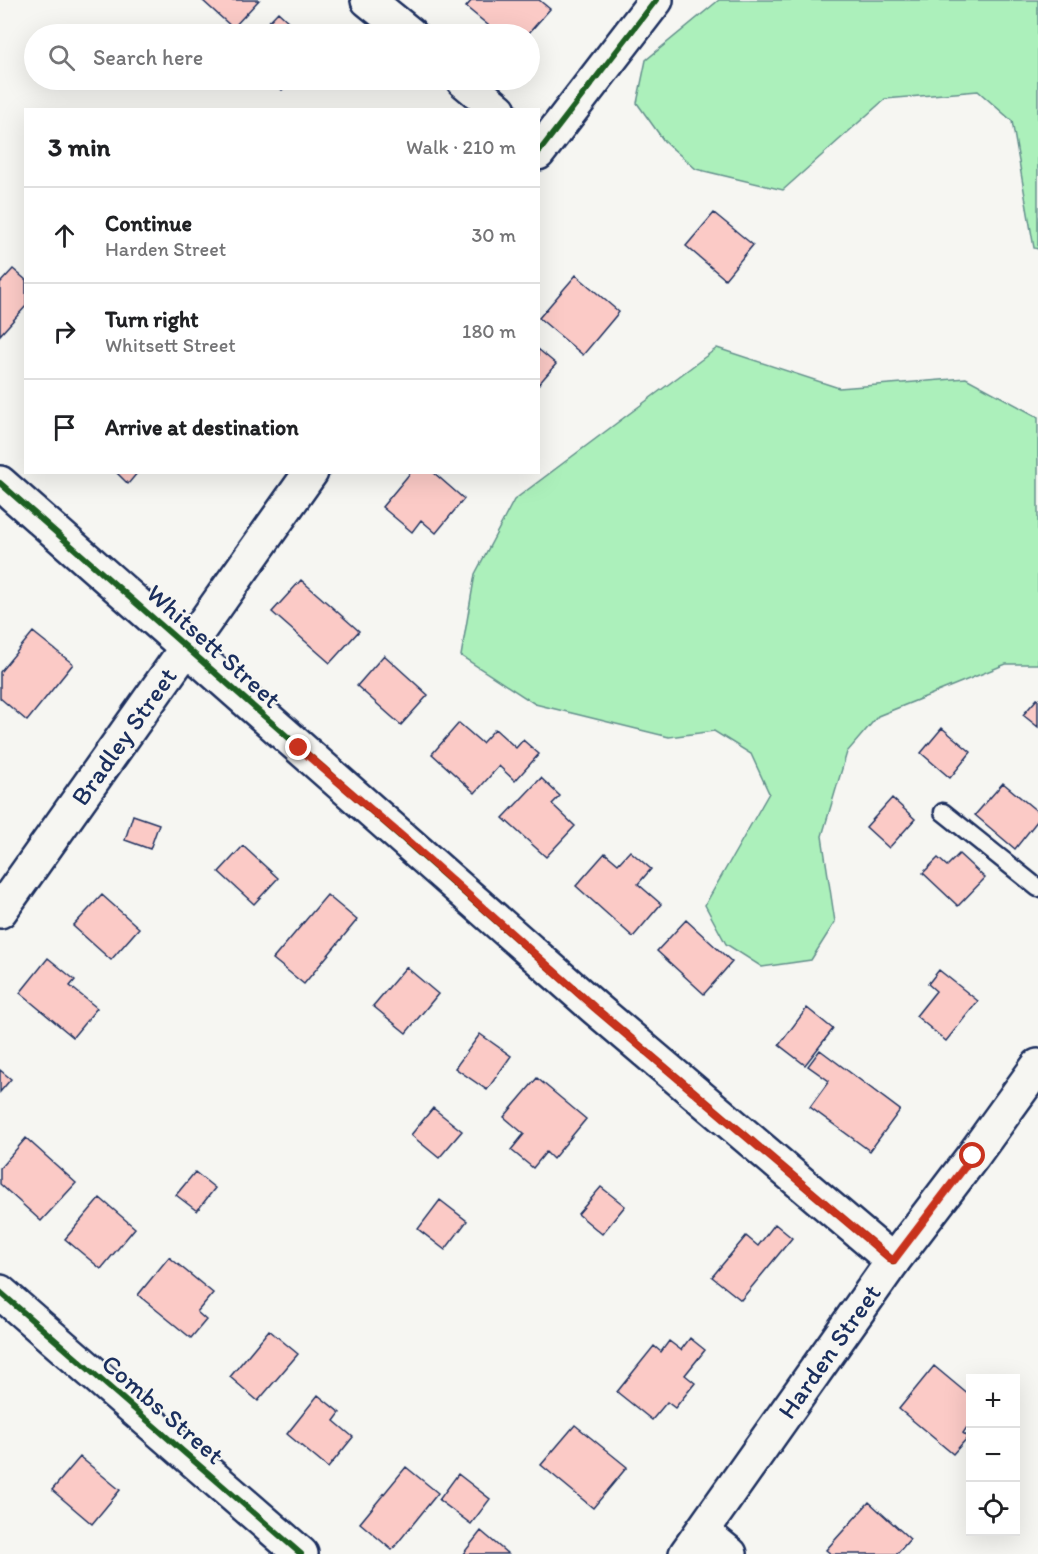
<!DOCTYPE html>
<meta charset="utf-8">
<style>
body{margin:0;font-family:Itim,sans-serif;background:#f2f2f2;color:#202124}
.controls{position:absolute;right:18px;bottom:18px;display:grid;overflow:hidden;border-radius:0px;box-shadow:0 6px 24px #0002}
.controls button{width:54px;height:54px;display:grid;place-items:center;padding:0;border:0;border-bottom:2px solid #e0e0e0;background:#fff;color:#202124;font:30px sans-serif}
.stop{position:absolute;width:18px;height:18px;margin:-14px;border:4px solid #c8321e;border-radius:50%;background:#fff}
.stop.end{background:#c8321e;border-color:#fff;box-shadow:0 2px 6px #0008}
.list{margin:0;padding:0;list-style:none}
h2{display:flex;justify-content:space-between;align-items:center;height:78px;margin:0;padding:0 24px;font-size:26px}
h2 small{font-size:20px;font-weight:400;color:#757577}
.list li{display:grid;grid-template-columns:39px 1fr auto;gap:18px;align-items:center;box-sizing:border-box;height:96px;padding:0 24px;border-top:2px solid #e0e0e0}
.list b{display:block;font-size:22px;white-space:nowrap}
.list p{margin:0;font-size:20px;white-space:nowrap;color:#757577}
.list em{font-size:20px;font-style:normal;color:#757577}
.icon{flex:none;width:33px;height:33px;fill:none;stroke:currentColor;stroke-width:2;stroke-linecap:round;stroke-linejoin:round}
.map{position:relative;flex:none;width:1038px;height:1554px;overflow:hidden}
.search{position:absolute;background:#fff;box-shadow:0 6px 24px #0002;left:24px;top:24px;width:516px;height:66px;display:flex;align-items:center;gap:15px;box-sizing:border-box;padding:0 21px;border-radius:33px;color:#757577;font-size:22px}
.panel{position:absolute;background:#fff;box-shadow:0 6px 24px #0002;left:24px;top:108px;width:516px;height:366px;border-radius:0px}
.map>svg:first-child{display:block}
.green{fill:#acf0bb;stroke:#64908c;stroke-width:1.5}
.building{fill:#fbcac6;stroke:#1b2f5e;stroke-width:1.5}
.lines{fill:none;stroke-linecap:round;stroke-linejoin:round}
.lane-casing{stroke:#1b2f5e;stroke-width:21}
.street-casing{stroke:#1b2f5e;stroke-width:38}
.secondary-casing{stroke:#1b2f5e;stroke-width:38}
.lane{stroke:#f6f6f2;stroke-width:16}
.street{stroke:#f6f6f2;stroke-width:33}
.secondary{stroke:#f6f6f2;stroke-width:33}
.cycleway-casing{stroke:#f6f6f2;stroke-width:10}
.cycleway{stroke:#1b5e20;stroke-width:6}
.route{stroke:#c8321e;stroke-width:8}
.labels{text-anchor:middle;stroke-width:4.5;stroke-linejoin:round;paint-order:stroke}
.street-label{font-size:26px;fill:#1b2f5e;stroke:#f6f6f2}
</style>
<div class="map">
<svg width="1038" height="1554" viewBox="0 0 1038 1554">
<rect width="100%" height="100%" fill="#f6f6f2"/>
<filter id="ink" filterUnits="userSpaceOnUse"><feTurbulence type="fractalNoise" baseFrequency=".0167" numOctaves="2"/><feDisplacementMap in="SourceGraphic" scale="12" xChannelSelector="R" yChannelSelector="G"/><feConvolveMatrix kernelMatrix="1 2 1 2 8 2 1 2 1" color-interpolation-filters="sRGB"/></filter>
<g filter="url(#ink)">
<path class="green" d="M719,0H1038V249L1034,248L1012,121L978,91L885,99L783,190L696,169L664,141L637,103L646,60Z
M717,348L839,388L966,378L1038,417V664H1006L878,716L847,752L822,836L835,922L811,960L762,967L726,944L705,905L769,793L751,754L714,731L669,737L535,704L461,656L475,574L514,500Z"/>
<path class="building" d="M202,0H259L233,28Z
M472,0H539L550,9L528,34H499L466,7Z
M278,12L302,34H257Z
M270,80H292L282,90Z
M714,213L753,245L725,279L686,246Z
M13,269L26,280V306L0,335V283Z
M576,275L619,312L583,355L539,318Z
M538,349L556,364L538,385Z
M116,472H138L128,484Z
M411,472H433L464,499L436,533L421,520L412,532L382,507Z
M301,580L359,631L330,663L272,612Z
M33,632L73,664L27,721L0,698V672Z
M384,655L428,695L401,725L357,686Z
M1037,699H1038V727L1023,715Z
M459,723L482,743L495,729L516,748L523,740L539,754L515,781L499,766L475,793L432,754Z
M942,728L971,752L950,778L921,753Z
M541,778L560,796L552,804L575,826L546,857L503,818Z
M1003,783L1038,812V820L1015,849L975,815Z
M892,798L915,819L889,848L866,827Z
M133,815L159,824L150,849L125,840Z
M243,846L278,878L254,904L219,872Z
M630,851L651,869L638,884L661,904L633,937L576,886L605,853L618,864Z
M959,854L985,878L958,906L923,873L938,858L947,866Z
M102,895L139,928L111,960L73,926Z
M327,895L357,920L304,984L273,959Z
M686,920L732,962L704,994L657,951Z
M48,958L75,980L70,986L97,1008L73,1037L20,993Z
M406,967L438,994L406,1033L373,1006Z
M939,970L978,1001L946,1041L916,1016L936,991L928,984Z
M807,1008L833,1029L805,1065L779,1045Z
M480,1034L511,1056L487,1090L455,1068Z
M820,1050L900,1110L870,1151L810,1107L829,1081L808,1066Z
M0,1070L11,1079L0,1092Z
M537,1078L586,1119L553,1159L546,1152L533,1168L511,1150L524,1134L504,1117Z
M433,1108L462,1131L439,1158L411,1135Z
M26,1138L76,1183L41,1221L0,1184V1168Z
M195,1172L215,1188L197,1211L176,1195Z
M601,1187L625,1206L602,1234L578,1214Z
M100,1198L135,1228L101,1269L65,1239Z
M440,1200L467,1221L445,1250L418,1229Z
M775,1224L792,1238L741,1300L712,1277L746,1236L758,1246Z
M169,1257L213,1293L197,1312L206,1320L191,1338L138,1295Z
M269,1330L298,1354L258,1401L230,1377Z
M690,1338L705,1350L685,1375L695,1383L675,1408L667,1402L652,1420L617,1392L654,1346L661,1352L669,1341L681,1350Z
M934,1366L970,1396V1423L963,1433L968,1437L953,1454L899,1409Z
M318,1395L340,1413L334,1421L353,1437L328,1468L287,1434Z
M575,1425L627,1467L593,1508L541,1465Z
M80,1457L120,1490L92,1524L52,1490Z
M406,1467L438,1493L392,1550L360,1523Z
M458,1474L490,1499L471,1524L439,1500Z
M869,1502L910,1539L897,1554H831L826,1550Z
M481,1531L508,1554H463Z"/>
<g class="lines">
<defs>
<path id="lane" d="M943,812L1038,888"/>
<g id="street">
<path d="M368,0L410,34"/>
<path d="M463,80L499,110"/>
<path d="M538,153L656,0"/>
<path d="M0,483L595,1008L893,1261"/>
<path id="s1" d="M0,911L311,472"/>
<path d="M0,1292L301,1554"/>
<path d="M703,1532L730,1554"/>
</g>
<g id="secondary">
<path id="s2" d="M686,1554L893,1261L973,1156L1038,1066"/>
</g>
</defs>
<use href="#lane" class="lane-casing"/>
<use href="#street" class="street-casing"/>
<use href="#secondary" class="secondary-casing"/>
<use href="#lane" class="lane"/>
<use href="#street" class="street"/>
<use href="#secondary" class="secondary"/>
<defs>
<path id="cycleway" d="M538,153L656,0
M0,483L595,1008L893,1261
M0,1292L301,1554"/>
</defs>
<use href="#cycleway" class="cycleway-casing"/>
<use href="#cycleway" class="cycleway"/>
</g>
</g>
<g class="lines" filter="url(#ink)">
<path class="route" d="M299,748L410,843L595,1008L893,1261L973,1156"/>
</g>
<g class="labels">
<g class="street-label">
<text transform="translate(214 646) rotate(42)" y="9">Whitsett Street</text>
<text dy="9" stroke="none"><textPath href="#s1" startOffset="214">Bradley Street</textPath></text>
<text dy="9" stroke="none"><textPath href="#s2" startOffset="248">Harden Street</textPath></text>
<text transform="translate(163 1409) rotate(41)" y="9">Combs Street</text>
</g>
</g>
</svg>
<div class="controls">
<button>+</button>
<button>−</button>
<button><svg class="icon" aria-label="locate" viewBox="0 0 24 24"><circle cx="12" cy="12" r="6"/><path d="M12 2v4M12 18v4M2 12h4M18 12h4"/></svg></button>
</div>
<div class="stop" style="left:973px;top:1156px"></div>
<div class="stop end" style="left:299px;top:748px"></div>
<div class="search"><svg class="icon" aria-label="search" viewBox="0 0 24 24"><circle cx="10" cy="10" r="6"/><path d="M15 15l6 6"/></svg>Search here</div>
<section class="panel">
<h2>3 min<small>Walk · 210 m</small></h2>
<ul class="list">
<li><svg class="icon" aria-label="ahead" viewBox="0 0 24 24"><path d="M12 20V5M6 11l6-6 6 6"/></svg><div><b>Continue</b><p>Harden Street</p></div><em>30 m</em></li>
<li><svg class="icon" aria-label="right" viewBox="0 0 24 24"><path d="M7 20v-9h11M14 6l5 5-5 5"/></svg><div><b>Turn right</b><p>Whitsett Street</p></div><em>180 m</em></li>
<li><svg class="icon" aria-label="arrive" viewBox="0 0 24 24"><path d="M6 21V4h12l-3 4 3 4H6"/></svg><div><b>Arrive at destination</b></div></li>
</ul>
</section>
</div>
